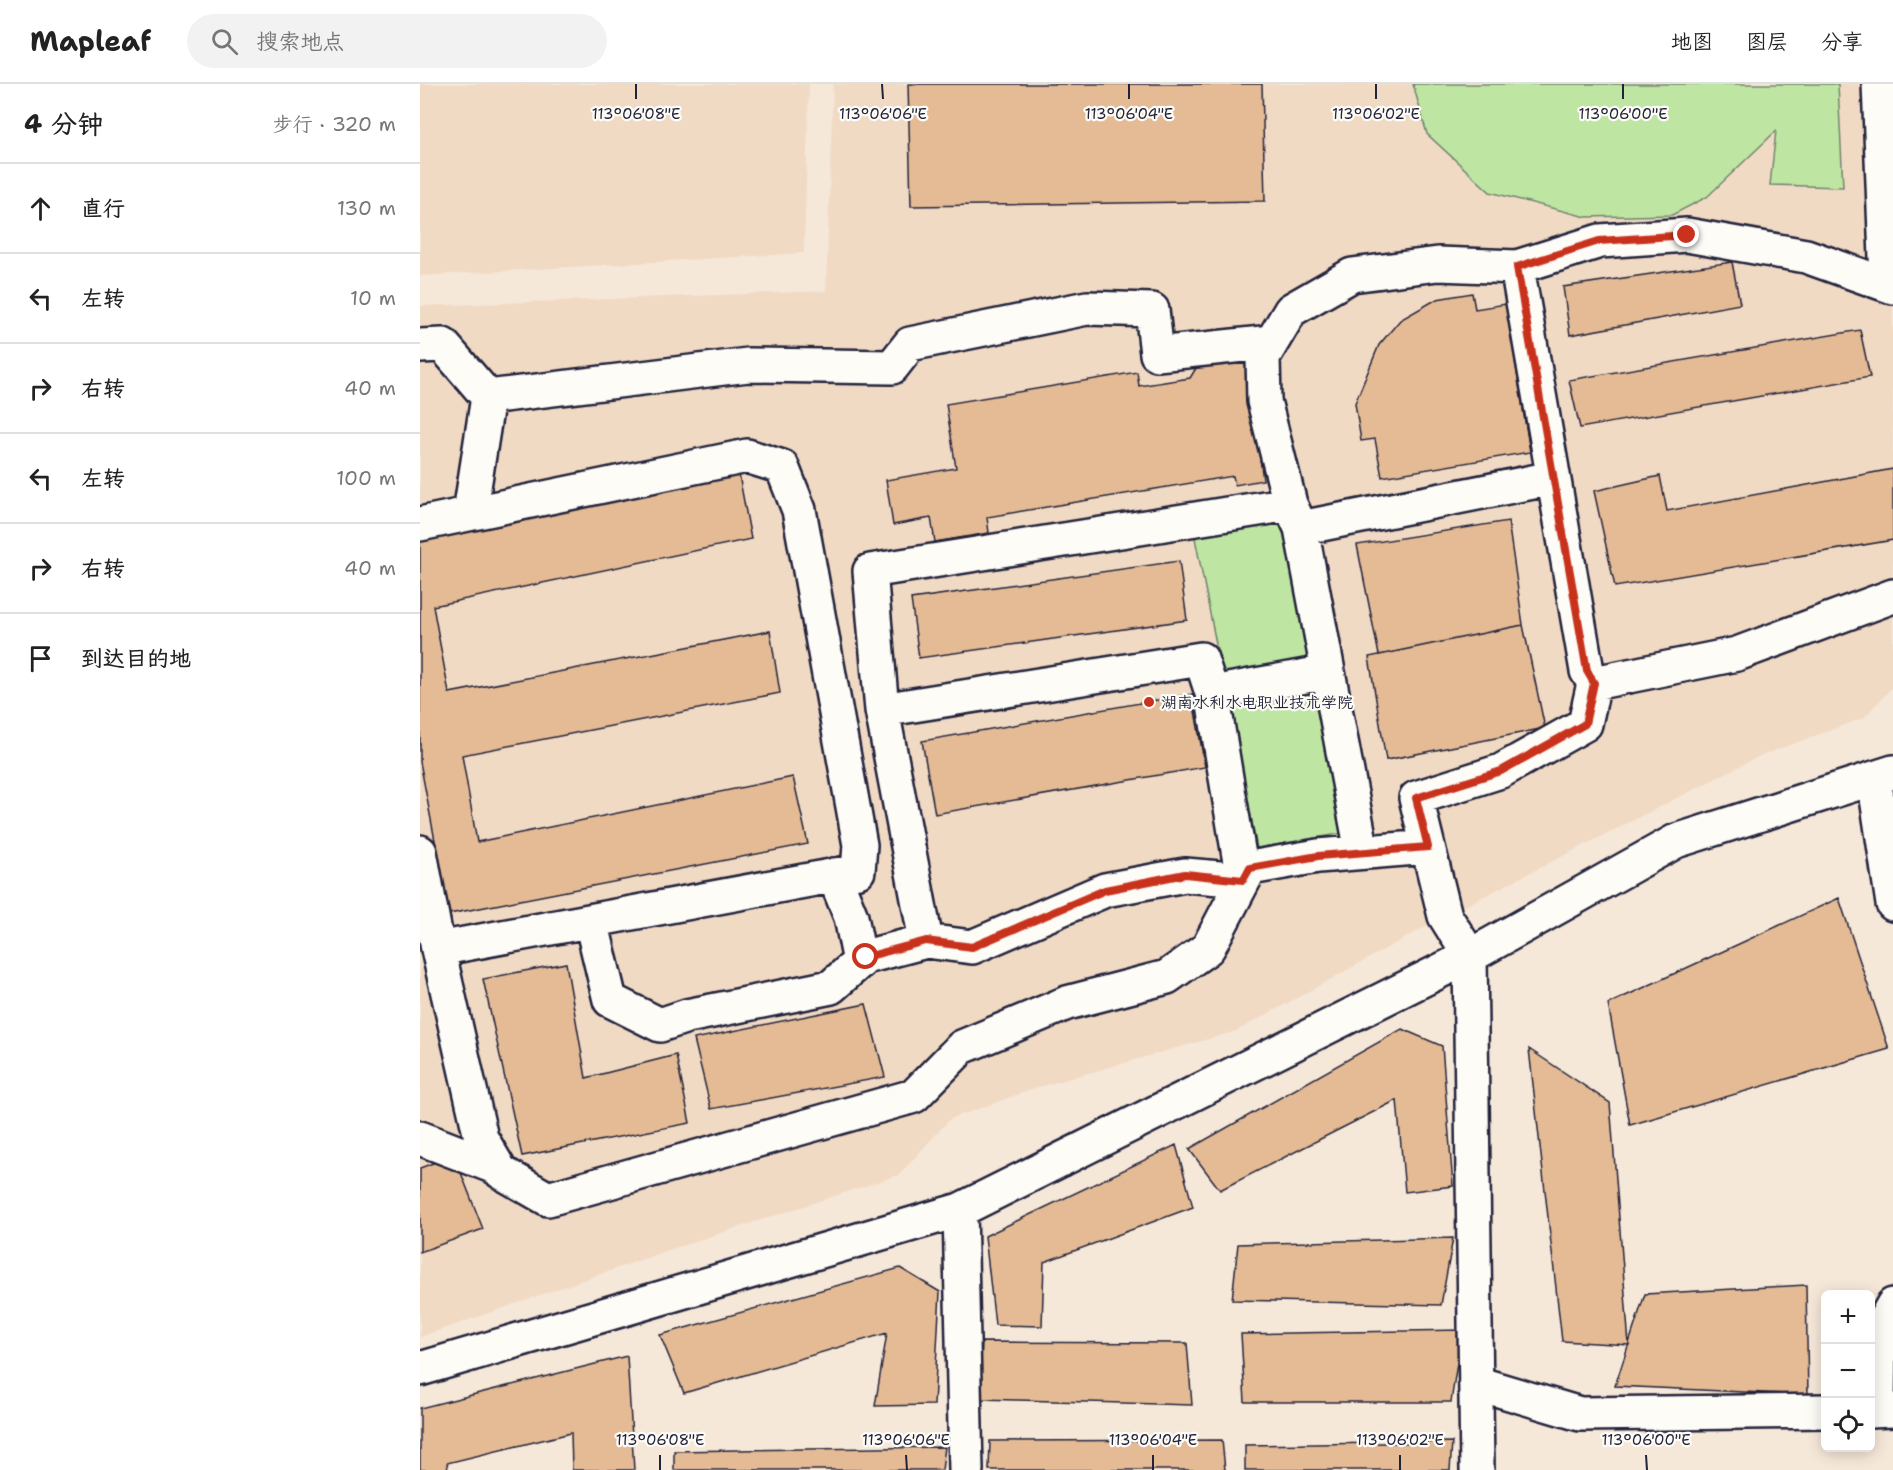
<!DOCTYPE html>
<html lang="zh">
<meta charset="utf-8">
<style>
body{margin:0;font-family:"Shantell Sans","LXGW WenKai TC",sans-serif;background:#f2f2f2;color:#222}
.controls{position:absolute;right:18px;bottom:18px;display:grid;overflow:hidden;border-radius:9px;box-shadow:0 3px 15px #0003}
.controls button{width:54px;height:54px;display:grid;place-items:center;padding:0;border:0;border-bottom:2px solid #e0e0e0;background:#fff;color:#222;font:30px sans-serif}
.stop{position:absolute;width:18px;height:18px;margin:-14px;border:4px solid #c8321e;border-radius:50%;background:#fff}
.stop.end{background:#c8321e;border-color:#fff;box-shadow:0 2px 6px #0008}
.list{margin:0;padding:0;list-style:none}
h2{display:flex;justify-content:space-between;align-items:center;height:78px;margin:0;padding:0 24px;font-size:26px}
h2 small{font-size:20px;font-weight:400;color:#767676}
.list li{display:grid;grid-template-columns:39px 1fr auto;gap:18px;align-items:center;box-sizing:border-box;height:90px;padding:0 24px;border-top:2px solid #e0e0e0}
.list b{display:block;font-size:22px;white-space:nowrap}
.list em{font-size:20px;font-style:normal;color:#767676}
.icon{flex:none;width:33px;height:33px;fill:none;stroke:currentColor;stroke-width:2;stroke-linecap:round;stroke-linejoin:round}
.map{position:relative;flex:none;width:1473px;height:1386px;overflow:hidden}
header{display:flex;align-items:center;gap:36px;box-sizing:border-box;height:84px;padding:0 30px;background:#fff;border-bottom:2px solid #e0e0e0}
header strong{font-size:28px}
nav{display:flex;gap:33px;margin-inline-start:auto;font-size:21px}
.search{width:420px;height:54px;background:#f2f2f2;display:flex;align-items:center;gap:15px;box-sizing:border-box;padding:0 21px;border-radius:33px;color:#767676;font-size:22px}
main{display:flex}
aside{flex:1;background:#fff}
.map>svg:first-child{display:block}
.built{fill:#f1dac4}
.green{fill:#bee6a2;stroke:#70846e;stroke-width:1.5}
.building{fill:#e4bb94;stroke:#22223b;stroke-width:1.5}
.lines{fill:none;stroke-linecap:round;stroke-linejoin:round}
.minor-casing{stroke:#22223b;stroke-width:38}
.major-casing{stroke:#22223b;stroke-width:38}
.minor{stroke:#fdfcf7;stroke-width:33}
.major{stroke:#fdfcf7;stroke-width:33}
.route{stroke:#c8321e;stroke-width:8}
.ticks{fill:none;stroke:#22223b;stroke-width:2}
.poi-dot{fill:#c8321e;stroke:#fdfcf7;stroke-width:2}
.labels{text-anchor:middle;stroke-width:4.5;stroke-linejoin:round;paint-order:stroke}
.poi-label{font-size:16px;fill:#22223b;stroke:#fdfcf7;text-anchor:start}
.ticks-label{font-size:15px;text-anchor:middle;fill:#22223b;stroke:#fdfcf7;stroke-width:4.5;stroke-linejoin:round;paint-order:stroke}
</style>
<header>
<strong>Mapleaf</strong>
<div class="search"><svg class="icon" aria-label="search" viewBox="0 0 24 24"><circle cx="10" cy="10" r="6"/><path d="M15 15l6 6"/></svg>搜索地点</div>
<nav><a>地图</a><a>图层</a><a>分享</a></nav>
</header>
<main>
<aside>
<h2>4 分钟<small>步行 · 320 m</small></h2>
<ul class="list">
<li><svg class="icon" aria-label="ahead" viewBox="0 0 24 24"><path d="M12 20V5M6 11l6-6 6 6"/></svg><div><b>直行</b></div><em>130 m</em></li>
<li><svg class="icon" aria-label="left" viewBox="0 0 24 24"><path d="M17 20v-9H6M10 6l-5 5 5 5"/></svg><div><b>左转</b></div><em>10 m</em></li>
<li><svg class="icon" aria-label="right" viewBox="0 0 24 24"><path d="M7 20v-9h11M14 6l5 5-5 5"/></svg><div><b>右转</b></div><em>40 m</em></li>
<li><svg class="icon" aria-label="left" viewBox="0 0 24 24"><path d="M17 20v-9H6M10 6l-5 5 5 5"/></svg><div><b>左转</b></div><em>100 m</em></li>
<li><svg class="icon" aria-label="right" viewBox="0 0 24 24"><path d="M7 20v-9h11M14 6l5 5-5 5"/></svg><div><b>右转</b></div><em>40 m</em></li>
<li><svg class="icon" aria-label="arrive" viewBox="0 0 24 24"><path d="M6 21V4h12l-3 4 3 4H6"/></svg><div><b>到达目的地</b></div></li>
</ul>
</aside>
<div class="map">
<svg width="1473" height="1386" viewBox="0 0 1473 1386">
<rect width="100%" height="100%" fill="#f6e8d9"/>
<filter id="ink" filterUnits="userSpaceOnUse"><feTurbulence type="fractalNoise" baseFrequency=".0167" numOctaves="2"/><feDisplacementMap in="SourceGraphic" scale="12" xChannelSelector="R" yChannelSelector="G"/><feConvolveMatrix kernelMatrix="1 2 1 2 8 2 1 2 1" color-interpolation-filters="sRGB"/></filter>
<g filter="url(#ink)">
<path class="built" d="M0,0H389L384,169L0,192Z
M413,0H1473V602L1444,634L1340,672L1025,832L817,947L616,1004L530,1035L479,1091L258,1163L0,1253V222L406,207Z"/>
<path class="green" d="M993,0H1418L1423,103L1350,101L1356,47L1287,113L1252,131L1166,133L1070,108L1007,50Z
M863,432L893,582L804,600L774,449Z
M899,594L930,748L837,764L807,611Z"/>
<path class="building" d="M488,0H842L845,117L491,122Z
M1312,178L1320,220L1150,251L1143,203Z
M1052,209L1055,225L1086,220L1110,368L962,393L955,355L941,357L935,319L959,261L980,236L1017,215Z
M1440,246L1450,293L1160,344L1149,296Z
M815,272L827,282L843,396L815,401L813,392L567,433L569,449L515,458L511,434L473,441L466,396L536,384L526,320L717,288L719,302L770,294L781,276Z
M1473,385V456L1195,503L1174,407L1240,392L1247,427Z
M319,391L331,455L13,522L29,609L350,547L360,609L42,671L57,758L373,693L388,760L29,830L0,678V453Z
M1088,437L1103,541L959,571L937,461Z
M759,477L767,536L499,574L491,515Z
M1103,541L1125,644L966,676L949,573Z
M772,610L785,683L515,730L502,657Z
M1419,814L1469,965L1210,1041L1188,920Z
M146,879L166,994L256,971L270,1039L102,1072L63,895Z
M446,920L465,993L291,1025L274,955Z
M982,945L1022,962L1033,1102L985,1108L977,1016L800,1106L769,1065Z
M1109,965L1190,1019L1209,1261L1142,1257Z
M756,1061L773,1123L624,1178L622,1242L575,1241L565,1152Z
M34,1071L63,1145L0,1168V1084Z
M1033,1154L1021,1221L812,1216L818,1160Z
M480,1184L520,1208L514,1321L455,1322L467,1249L264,1309L240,1251Z
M1386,1201L1388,1311L1195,1302L1225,1210Z
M1042,1246L1031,1318H825L821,1250Z
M562,1258L767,1259L772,1321L559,1315Z
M207,1272L214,1386H152L151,1349L27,1379L28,1386H0V1324Z
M802,1356L805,1386H569L570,1357Z
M1032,1358L1030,1386H825V1361Z
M525,1363L522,1386H254V1367Z"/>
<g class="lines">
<defs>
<path id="minor" d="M1459,0L1466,174L1473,179
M1473,203L1386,172L1267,151L1180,157L1097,183L1167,587L1174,599L1317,570L1473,512
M0,262L23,261L68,313
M870,420L844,317L843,273L871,226L932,191L1018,180L1097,183
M50,429L68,313L328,281L472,283L490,260L667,224L732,226L737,270L852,258
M0,440L327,372L362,383L379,426L440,761L438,787L18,865
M792,609L781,575L462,626L506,857L552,863L685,806L765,791L823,796L792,609L908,588
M462,626L450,487L870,420L881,444
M1454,694L1473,820
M0,768L18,865L61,1054L81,1088L128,1115L494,1012L542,963L647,919L747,893L788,864L830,784L898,772L1008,763
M942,768L881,444L1133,394
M414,791L431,833L440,878
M171,837L190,916L240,941L267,932L411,903L445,873L506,857
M0,1054L78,1084
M540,1126L546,1386
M0,1285L540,1126L1050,872L1256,757L1473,688
M1458,1326L1459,1246L1473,1221
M1057,1386L1050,872L1025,832L996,714L1081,687L1165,640L1174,599"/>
<path id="major" d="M1056,1299L1160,1330L1406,1327
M1450,1327L1473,1326"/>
</defs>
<use href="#minor" class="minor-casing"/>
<use href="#major" class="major-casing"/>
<use href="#minor" class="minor"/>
<use href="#major" class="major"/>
</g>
</g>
<g class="lines" filter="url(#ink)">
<path class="route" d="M446,873L506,857L552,863L685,806L765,790L823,796L830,784L898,772L1008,763L996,714L1081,687L1165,640L1174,599L1167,587L1097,183L1179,157L1267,151"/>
</g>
<path class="ticks" d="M216,0V15M462,0L463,15M709,0V15M956,0V15M1203,0V15M240,1371V1386M486,1371L487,1386M733,1371V1386M980,1371V1386M1226,1371L1227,1386"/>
<circle class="poi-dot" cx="729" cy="618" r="6"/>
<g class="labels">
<g class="poi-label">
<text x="741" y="624">湖南水利水电职业技术学院</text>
</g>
</g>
<g class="ticks-label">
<text x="216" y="35">113°06'08"E</text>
<text x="463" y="35">113°06'06"E</text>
<text x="709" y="35">113°06'04"E</text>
<text x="956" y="35">113°06'02"E</text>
<text x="1203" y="35">113°06'00"E</text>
<text x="240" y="1361">113°06'08"E</text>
<text x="486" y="1361">113°06'06"E</text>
<text x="733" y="1361">113°06'04"E</text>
<text x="980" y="1361">113°06'02"E</text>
<text x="1226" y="1361">113°06'00"E</text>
</g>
</svg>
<div class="controls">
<button>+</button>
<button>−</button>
<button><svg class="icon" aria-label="locate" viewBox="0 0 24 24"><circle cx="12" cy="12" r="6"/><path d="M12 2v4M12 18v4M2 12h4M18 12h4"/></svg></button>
</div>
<div class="stop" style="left:446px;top:873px"></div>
<div class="stop end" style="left:1267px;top:151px"></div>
</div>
</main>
